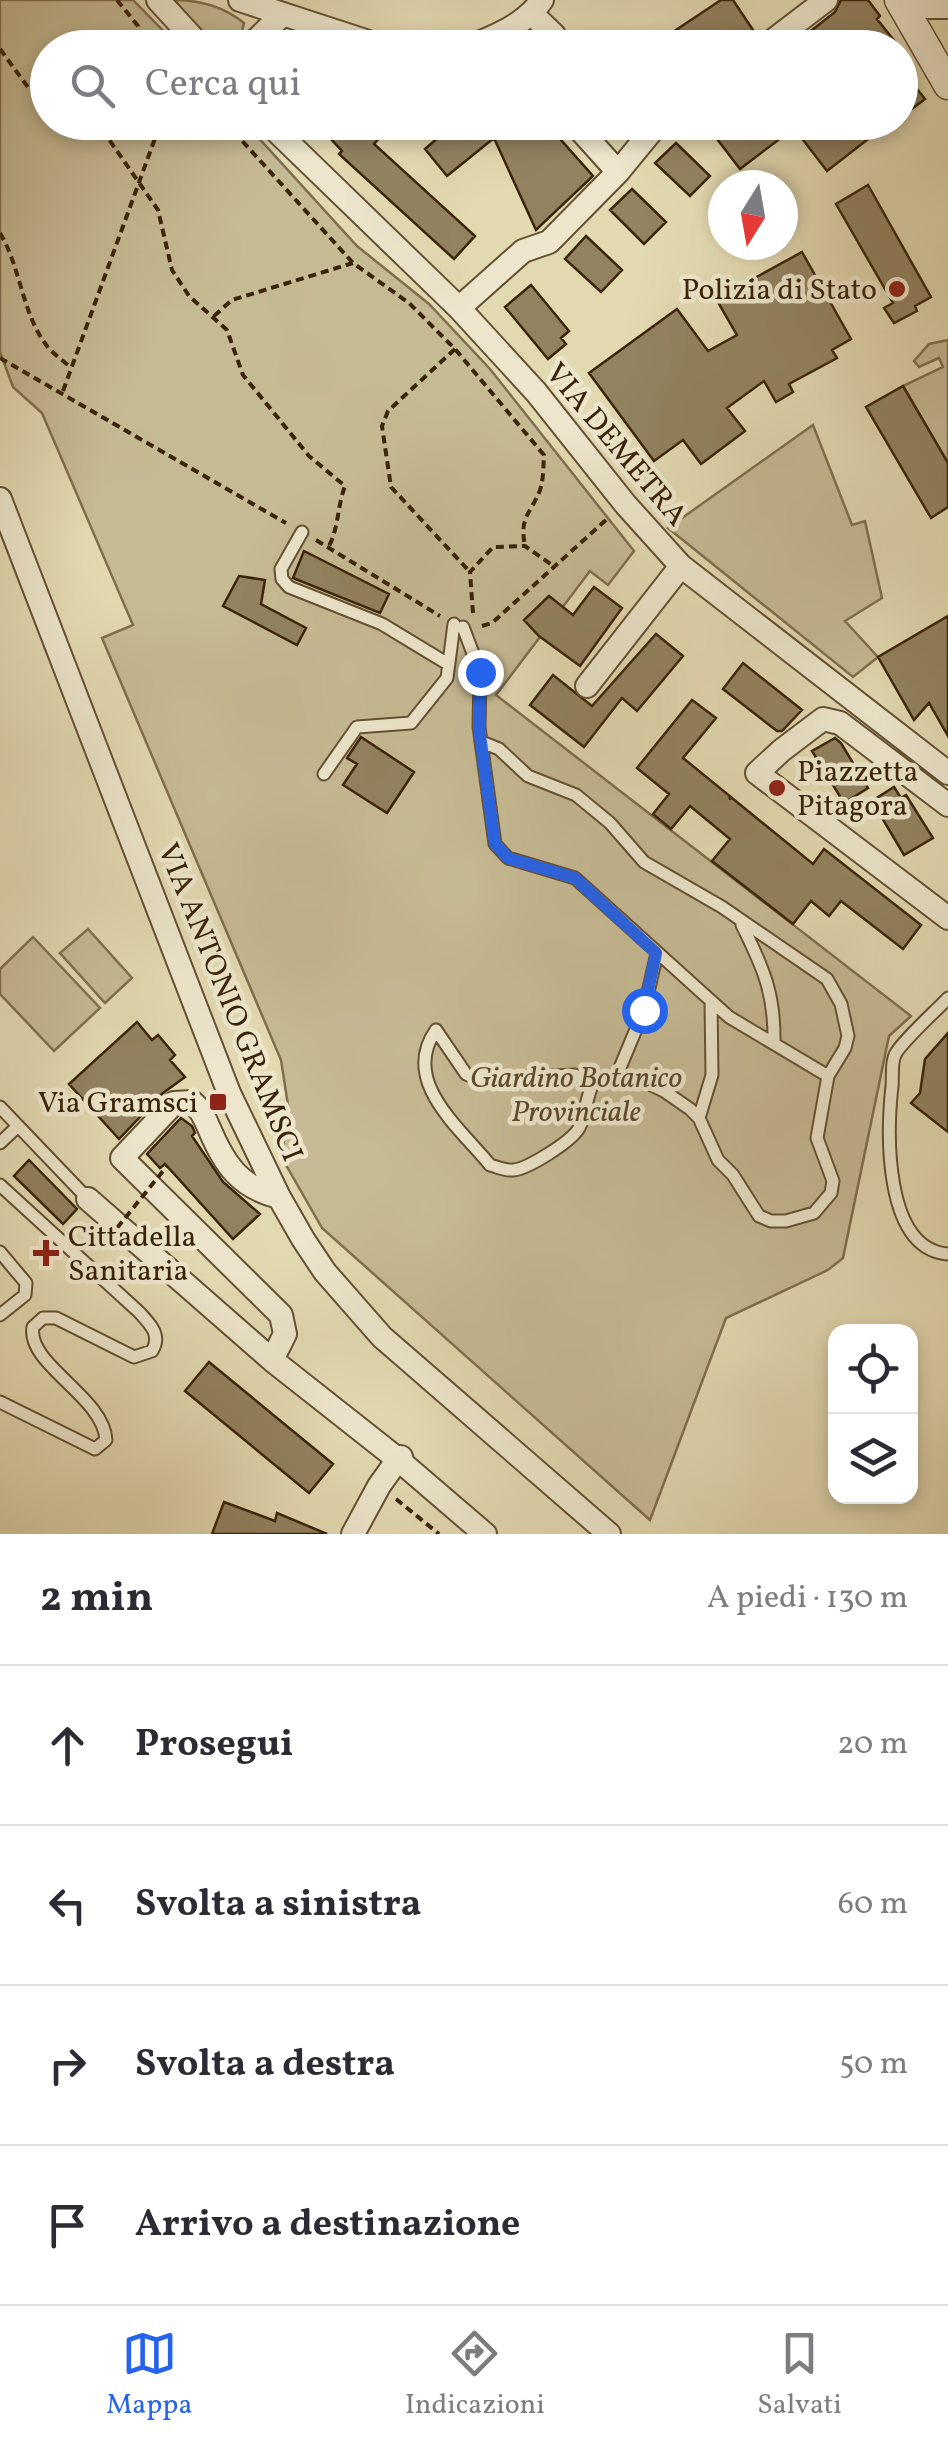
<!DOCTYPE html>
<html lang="it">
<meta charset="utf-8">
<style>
body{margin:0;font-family:Vollkorn,serif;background:#f7f7f7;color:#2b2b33}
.controls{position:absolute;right:30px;bottom:30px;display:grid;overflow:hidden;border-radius:20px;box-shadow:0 5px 15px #0003}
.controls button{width:90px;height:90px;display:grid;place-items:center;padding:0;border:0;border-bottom:2px solid #e1e1e2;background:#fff;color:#2b2b33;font:50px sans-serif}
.compass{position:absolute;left:708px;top:170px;width:90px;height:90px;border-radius:50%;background:#fff;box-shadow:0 5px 15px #0003;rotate:191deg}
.stop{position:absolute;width:30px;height:30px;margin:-22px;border:8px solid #2563eb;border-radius:50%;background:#fff}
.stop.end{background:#2563eb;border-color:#fff;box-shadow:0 2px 10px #0008}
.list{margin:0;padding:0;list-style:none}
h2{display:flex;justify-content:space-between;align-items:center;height:130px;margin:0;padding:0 40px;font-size:42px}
h2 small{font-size:32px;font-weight:400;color:#7c7c81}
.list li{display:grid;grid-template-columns:65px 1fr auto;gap:30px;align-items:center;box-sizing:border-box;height:160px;padding:0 40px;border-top:2px solid #e1e1e2}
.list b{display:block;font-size:38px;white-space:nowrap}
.list em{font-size:32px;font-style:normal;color:#7c7c81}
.icon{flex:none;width:55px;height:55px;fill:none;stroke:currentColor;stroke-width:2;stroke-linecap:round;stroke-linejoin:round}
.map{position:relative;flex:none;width:948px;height:1534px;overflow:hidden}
.search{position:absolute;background:#fff;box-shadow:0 5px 15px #0003;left:30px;right:30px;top:30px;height:110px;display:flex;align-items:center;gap:25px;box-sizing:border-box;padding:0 35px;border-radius:55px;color:#7c7c81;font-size:38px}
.sheet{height:770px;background:#fff}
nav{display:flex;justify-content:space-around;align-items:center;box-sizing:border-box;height:140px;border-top:2px solid #e1e1e2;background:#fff;font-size:28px;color:#7c7c81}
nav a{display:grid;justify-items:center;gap:5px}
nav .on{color:#2563eb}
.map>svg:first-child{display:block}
.green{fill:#c6ba94;stroke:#806f4e;stroke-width:2.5}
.building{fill:#928260;stroke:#3a2409;stroke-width:2.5}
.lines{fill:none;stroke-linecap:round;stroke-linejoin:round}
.service-casing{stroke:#645133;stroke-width:15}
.minor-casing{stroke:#645133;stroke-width:26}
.tertiary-casing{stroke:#645133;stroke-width:31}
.path{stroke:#3a2409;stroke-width:4;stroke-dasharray:8 5;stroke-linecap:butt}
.service{stroke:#ede6cc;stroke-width:11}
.minor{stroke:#ede6cc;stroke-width:22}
.tertiary{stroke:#ede6cc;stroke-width:28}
.path-bridge{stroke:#3a2409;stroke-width:4;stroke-dasharray:8 5;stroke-linecap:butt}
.route{stroke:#2563eb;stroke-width:12}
.poi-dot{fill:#8f2418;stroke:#ede6cc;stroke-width:4}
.labels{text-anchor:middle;stroke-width:9;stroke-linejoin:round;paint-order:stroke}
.poi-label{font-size:30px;fill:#3a2409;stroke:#ede6cc;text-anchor:end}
.street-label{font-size:30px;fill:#3a2409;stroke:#ede6cc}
.park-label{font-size:30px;font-style:italic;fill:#5d4a2c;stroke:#ede6cc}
</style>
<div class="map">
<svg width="948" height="1534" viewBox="0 0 948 1534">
<rect width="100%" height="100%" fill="#e3d9b1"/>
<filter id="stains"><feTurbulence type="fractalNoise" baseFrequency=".002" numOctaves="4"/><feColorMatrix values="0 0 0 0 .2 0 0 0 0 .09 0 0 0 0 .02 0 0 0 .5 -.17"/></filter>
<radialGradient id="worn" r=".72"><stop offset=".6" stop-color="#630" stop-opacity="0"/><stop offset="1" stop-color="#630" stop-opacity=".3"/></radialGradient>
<path class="green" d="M0,0H133L179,47L48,48V122L245,123L357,246L429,304L490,369L634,551L608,585L590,571L496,695L911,1016L889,1036L843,1258L828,1270L726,1318L650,1520L322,1228L282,1158L288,1105L281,1060L102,638L133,625L42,413L13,387L0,352Z
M174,0C200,0 223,6 244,23L242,31L223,43L212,45Z
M948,340V463L903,386L943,367L939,358L919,367L914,361L929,344Z
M813,425L852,525L865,521L882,598L845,621L878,657L853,677L668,528Z
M88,929L132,978L105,1003L60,953Z
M33,937L100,1008L54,1051L0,994V969Z"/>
<path class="building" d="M721,0H733L753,30L726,48H649Z
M841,0H868L880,16L877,19L900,48H818L807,34L835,12Z
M900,68L925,99L900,118Z
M315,122H370L382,135L374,144L475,236L454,259L339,154L342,151Z
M456,122H514L520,133L536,122H545L593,176L536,230L494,138L447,176L425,149Z
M704,122H890L827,171L794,128L740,169Z
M676,143L710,176L690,196L655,163Z
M868,185L931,297L915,306L917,311L894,323L884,308L893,303L836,204Z
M632,189L666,222L644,244L610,210Z
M586,236L622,270L601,292L565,259Z
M802,252L851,339L832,350L837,358L789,384L793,392L776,402L764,381L727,408L745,431L701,464L683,440L654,461L589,373L677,309L708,351L737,335L712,292L729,282L733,290Z
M531,285L569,331L561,338L566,344L548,359L505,307Z
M903,386L948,463V507L931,518L866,407Z
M304,551L389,594L380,613L293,578Z
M239,576L265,580L261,604L306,628L297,645L223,606Z
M594,587L622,608L580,666L539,636L524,620L549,596L573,615Z
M948,616V736L929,703L914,720L878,657Z
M656,634L683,656L637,711L622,698L584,747L530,705L553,675L592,706Z
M743,663L802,710L782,731H777L723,689Z
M692,700L716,718L683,758L731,797L729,799L732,798L813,864L824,849L921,925L903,949L841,901L829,916L811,901L793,924L712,861L730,839L690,806L671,829L653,814L669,794L637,768Z
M361,737L414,772L387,813L343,785L357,764L347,758Z
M835,738L841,743L868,788L844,803L812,751Z
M894,787L901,798L906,795L933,838L904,855L872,801Z
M137,1022L152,1040L158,1035L175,1055L170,1060L185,1077L163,1093L119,1139L69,1084Z
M948,1033V1132L911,1103L920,1093L925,1059Z
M181,1118L192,1126L195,1133L192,1136L223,1182L260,1214L233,1239L165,1164L160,1168L147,1154Z
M29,1160L77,1209L63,1224L14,1176Z
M209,1362L333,1464L309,1493L185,1391Z
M224,1502L275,1521L277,1513L327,1534H212Z"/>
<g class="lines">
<defs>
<path id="service" d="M302,532L281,569L282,579L289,587L382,624L448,664
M463,627L480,672L479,727L495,844L508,858L575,878L729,1017L828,1076L817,1138L833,1181L831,1193L814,1213L786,1221H771L759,1216L733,1175L718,1160L699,1118L690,1109L664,1091L634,1077L617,1075L593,1083C586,1098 586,1114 579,1128C572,1141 528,1169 513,1170C505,1171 498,1167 490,1165C459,1127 400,1081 436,1030L466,1074L477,1079L575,1075L593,1083
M482,742L499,749L528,776L576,795L610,823L644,862L722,907L827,979L841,1004L848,1036L845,1048L828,1076
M324,774L357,727L411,723L447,678L454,624
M742,925C764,969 775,995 774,1044
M948,998C937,1010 900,1043 895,1055C891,1063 893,1077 892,1086C887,1131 883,1249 948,1254
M617,1075L644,1010L657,953
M0,1107L88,1199
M699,1118L712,1075L711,1001
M0,1143L17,1127
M0,1185L139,1312C150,1324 162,1335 152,1351L134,1357L56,1318H43L33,1327C26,1364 104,1397 106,1440L95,1449L0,1402
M0,1252L26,1283L25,1295L0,1315"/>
<path id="minor" d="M158,0L202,48
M240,0L387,48
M903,7H948
M532,14L554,35L555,48
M248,48L282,15
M466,48C494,37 525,25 542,0
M763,48L826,0
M267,122L459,308L536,392L626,505L681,566L948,773
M573,122L618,172
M459,308L523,251L549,242L618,172L659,122
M0,499L229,1093L279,1197L303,1239L325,1272L382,1337L609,1534
M587,686L681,566
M948,805L840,723L823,719L782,750L757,773L948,918
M88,1199L272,1360L395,1457
M272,1360L285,1334L281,1315L122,1158L174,1103L192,1102C201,1109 204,1117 209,1128C224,1164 239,1187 279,1197
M401,1462L485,1534
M353,1534L379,1486L396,1462L402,1461L401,1457H396"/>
<path id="tertiary" d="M899,0L948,85"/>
</defs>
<use href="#service" class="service-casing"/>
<use href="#minor" class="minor-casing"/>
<use href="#tertiary" class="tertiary-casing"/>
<path class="path" d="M117,0L138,26L141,48
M0,49L30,90L48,99
M92,122L101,128L158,210L172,270L189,296L227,330L243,375L309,456L345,486C337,507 339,528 328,548
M225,122L353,263L409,303L455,349L544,455C543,467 544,478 540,490C531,514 519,516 525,546
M0,233C21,268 22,314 47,346C53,354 64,361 71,368
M214,316L232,300L353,263
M455,349L388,411L382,426L391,487L470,572
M0,358L286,523
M63,391L161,122
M316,540L440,616
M473,613L470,572L493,547L525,546L552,565
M482,626L492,623L607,519
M396,1499L439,1534"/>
<use href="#service" class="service"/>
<use href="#minor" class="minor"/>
<use href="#tertiary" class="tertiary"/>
<path class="path-bridge" d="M117,1228L167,1166"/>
</g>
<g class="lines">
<path class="route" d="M480,672L479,728L495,844L508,858L575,878L656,953L644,1010"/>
</g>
<g class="poi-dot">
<circle cx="897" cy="289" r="10"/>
<circle cx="777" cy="788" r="10"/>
<rect x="208" y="1092" width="20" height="20" rx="5"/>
<path d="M41 1238h10v10h10v10h-10v10h-10v-10h-10v-10h10z"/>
</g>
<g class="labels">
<g class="poi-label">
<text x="877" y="299">Polizia di Stato</text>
<text x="797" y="781" text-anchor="start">Piazzetta<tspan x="797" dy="34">Pitagora</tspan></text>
<text x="198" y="1112">Via Gramsci</text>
<text x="68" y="1246" text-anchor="start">Cittadella<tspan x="68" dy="34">Sanitaria</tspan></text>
</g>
<g class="street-label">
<text transform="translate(617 444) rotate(50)" y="10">VIA DEMETRA</text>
<text transform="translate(231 1002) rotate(68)" y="10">VIA ANTONIO GRAMSCI</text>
</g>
<g class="park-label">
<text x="576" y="1087">Giardino Botanico<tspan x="576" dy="34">Provinciale</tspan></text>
</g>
</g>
<rect width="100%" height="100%" filter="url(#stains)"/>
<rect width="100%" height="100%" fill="url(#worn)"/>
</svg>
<div class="controls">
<button><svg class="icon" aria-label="locate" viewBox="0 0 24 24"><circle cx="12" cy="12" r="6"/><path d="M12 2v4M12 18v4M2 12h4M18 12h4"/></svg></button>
<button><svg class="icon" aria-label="layers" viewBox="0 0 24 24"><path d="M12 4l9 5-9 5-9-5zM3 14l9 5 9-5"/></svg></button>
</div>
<svg class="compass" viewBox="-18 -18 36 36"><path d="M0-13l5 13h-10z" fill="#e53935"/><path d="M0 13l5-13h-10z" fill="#7c7c81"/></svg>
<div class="stop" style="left:644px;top:1010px"></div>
<div class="stop end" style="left:480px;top:672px"></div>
<div class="search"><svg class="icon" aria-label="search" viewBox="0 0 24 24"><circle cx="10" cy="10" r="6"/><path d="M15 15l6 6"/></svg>Cerca qui</div>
</div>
<section class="sheet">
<h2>2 min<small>A piedi · 130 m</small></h2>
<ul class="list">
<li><svg class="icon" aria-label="ahead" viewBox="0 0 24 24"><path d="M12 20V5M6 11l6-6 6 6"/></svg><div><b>Prosegui</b></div><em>20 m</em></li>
<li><svg class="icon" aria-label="left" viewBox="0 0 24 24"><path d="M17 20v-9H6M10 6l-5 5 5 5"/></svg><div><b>Svolta a sinistra</b></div><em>60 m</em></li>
<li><svg class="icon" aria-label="right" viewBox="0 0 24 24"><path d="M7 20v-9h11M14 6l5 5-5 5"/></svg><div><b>Svolta a destra</b></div><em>50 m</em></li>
<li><svg class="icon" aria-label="arrive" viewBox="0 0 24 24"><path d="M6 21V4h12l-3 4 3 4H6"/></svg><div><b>Arrivo a destinazione</b></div></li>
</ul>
</section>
<nav>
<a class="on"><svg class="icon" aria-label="map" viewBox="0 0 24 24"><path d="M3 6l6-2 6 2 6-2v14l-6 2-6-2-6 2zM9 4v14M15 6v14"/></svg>Mappa</a>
<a><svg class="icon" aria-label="directions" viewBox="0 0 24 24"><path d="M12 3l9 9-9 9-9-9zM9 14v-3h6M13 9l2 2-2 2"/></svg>Indicazioni</a>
<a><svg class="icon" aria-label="saved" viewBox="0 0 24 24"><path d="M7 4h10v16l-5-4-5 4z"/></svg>Salvati</a>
</nav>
